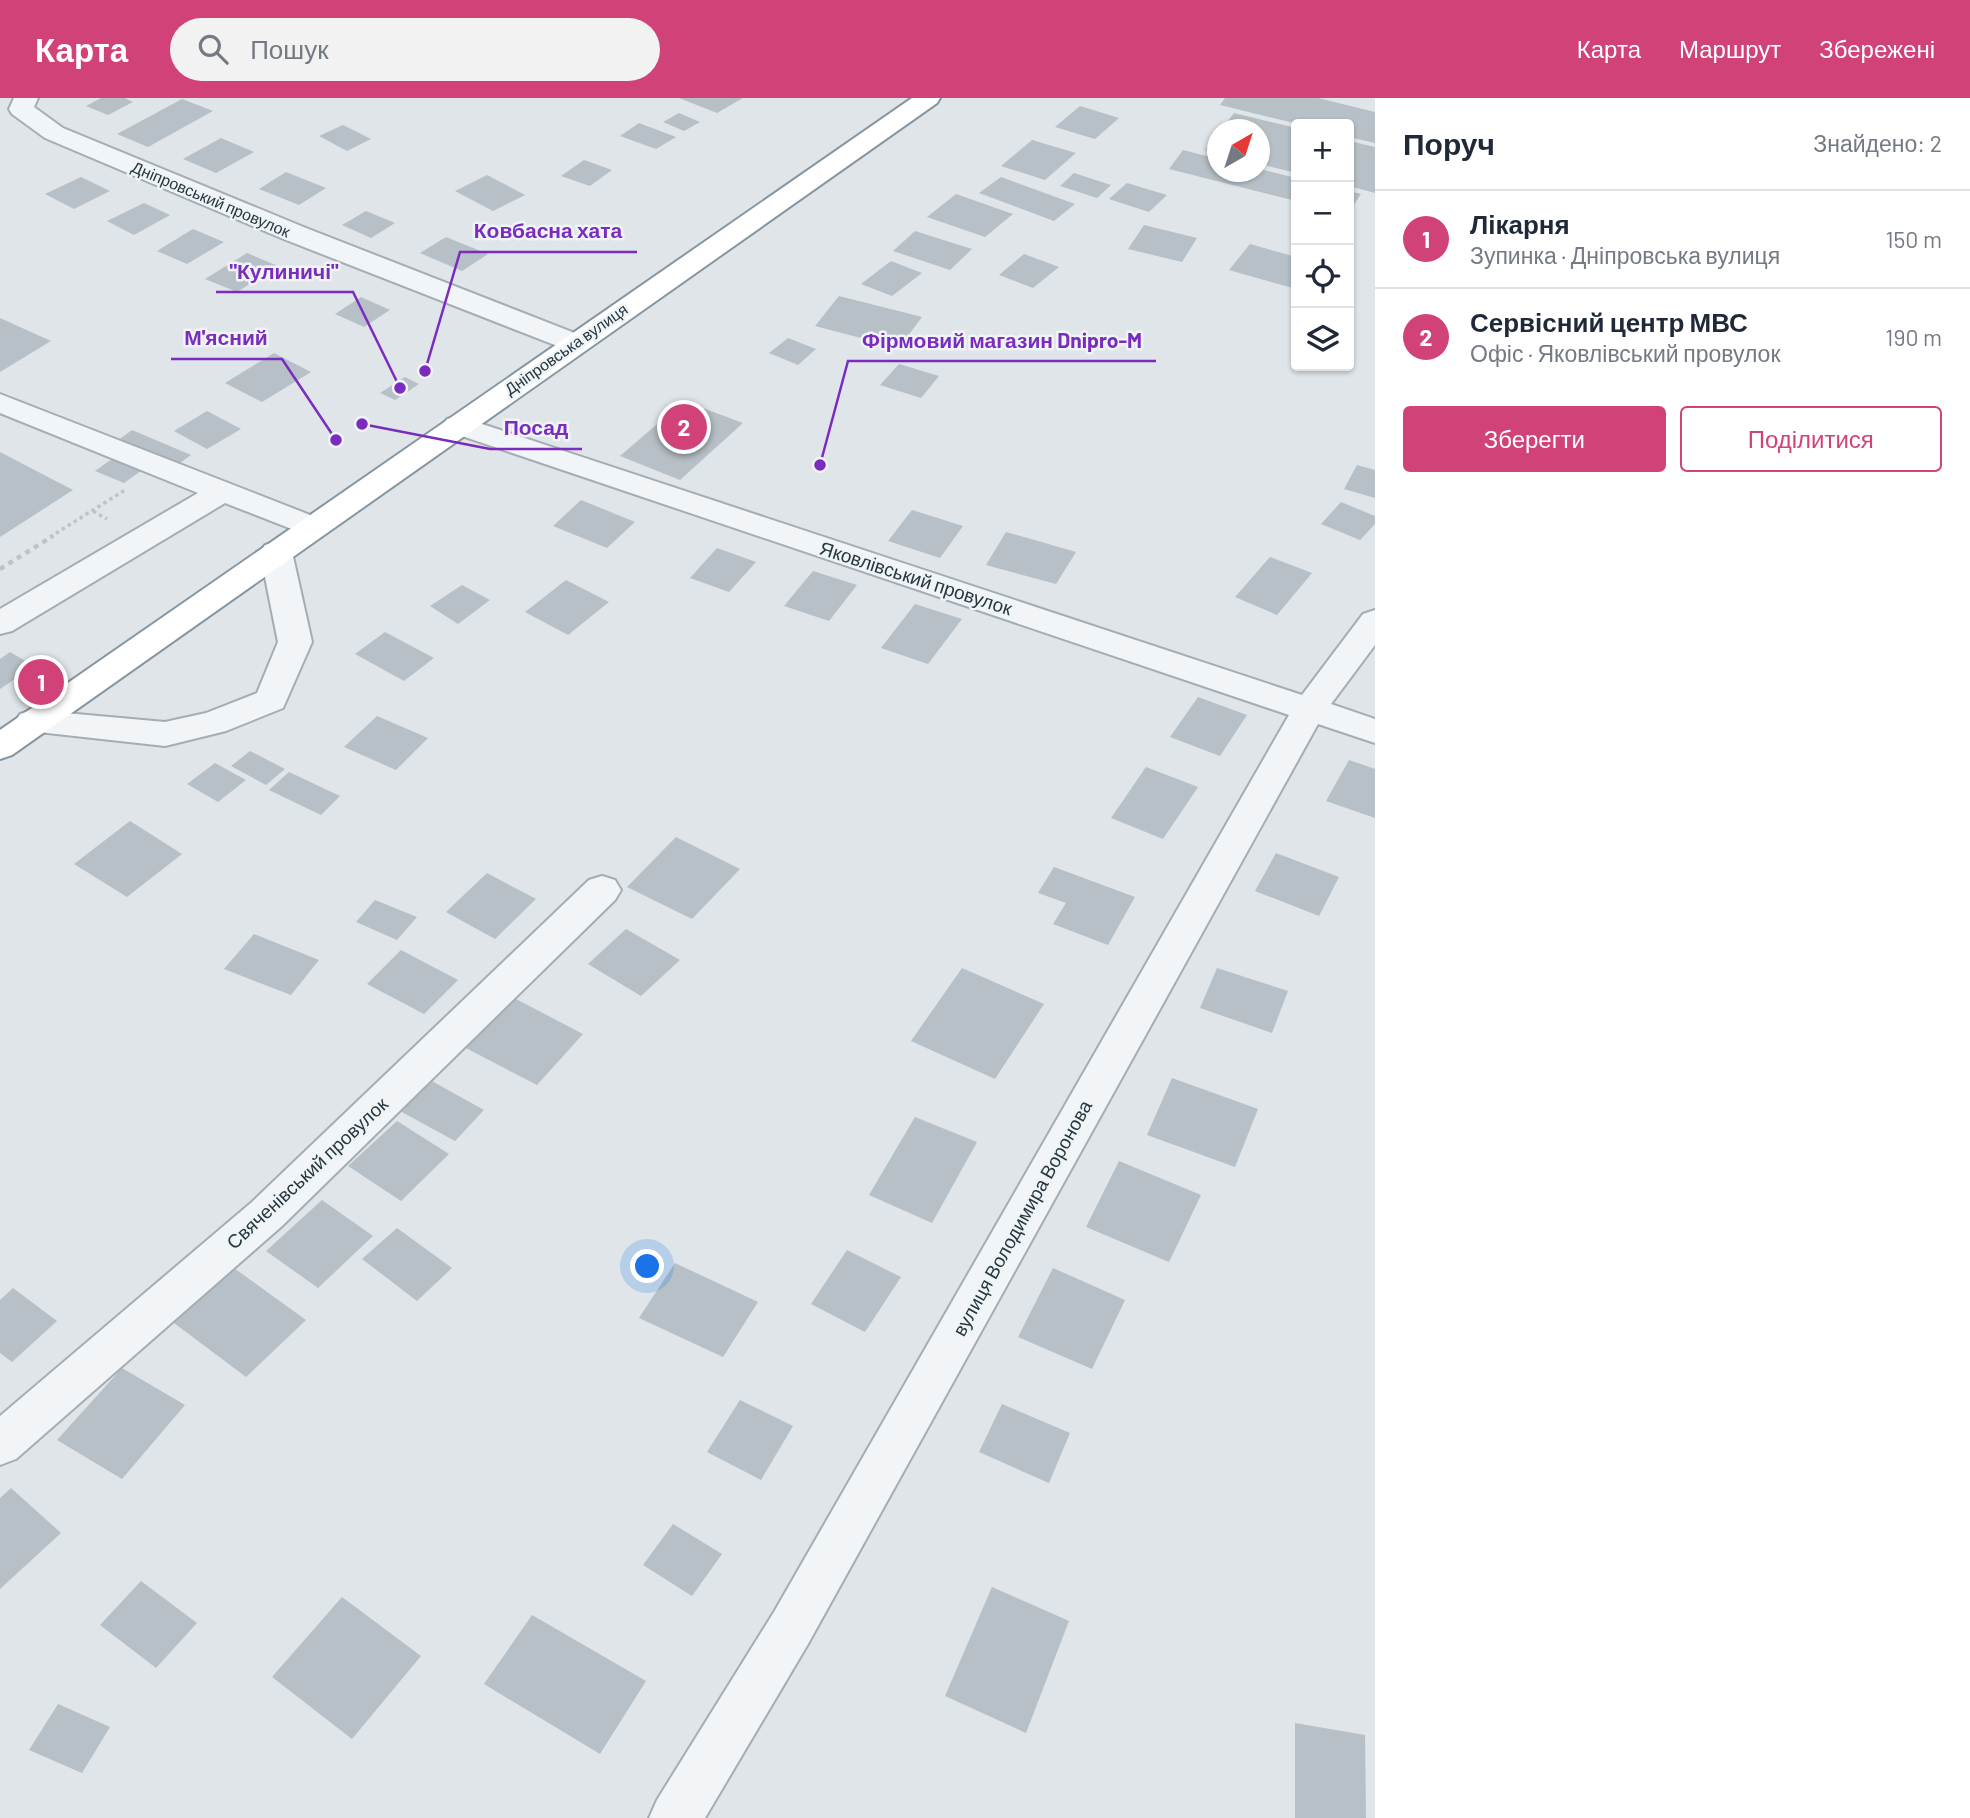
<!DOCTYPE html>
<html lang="uk">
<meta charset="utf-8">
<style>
body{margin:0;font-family:Barlow,sans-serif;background:#f2f2f3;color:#1f2937}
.controls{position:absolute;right:21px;top:21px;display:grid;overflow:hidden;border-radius:7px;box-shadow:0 2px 5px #0004}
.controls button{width:63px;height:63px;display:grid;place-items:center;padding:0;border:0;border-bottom:2px solid #e0e1e3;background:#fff;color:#1f2937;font:35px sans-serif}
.compass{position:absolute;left:1207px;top:21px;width:63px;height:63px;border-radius:50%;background:#fff;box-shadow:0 2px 5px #0004;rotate:39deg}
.you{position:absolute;left:648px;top:1169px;width:24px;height:24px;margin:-18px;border:5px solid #fff;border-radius:50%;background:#1a73e8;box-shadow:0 0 0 10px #1a73e833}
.badge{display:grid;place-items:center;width:46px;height:46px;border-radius:50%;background:#d14278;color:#fff;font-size:23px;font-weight:700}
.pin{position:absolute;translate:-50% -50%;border:4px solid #fff;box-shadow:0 2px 7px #0006}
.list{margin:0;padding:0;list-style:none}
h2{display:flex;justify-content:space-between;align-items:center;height:91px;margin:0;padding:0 28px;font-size:30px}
h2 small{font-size:23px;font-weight:400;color:#747a83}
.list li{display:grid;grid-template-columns:46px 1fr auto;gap:21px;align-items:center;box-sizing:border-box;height:98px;padding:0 28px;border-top:2px solid #e0e1e3}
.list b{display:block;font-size:26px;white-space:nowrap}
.list p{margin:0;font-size:23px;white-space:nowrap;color:#747a83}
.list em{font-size:23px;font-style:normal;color:#747a83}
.actions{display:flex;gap:14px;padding:21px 28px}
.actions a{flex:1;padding:16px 0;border:2px solid #d14278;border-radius:7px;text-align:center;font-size:24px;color:#d14278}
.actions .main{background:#d14278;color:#fff}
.icon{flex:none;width:38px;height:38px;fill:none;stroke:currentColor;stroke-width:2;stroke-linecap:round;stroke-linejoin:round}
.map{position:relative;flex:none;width:1375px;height:1720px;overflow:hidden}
header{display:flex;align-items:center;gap:42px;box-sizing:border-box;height:98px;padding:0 35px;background:#d14278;color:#fff}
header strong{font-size:33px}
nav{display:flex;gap:38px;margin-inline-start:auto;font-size:24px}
.search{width:490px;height:63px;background:#f2f2f3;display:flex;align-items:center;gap:18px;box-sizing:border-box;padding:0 24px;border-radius:38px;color:#747a83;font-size:26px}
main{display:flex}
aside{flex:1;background:#fff}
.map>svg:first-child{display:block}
.building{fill:#b6c0c6}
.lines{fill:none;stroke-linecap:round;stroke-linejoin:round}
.minor-casing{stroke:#a4adb3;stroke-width:4}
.highway-casing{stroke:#8696a0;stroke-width:4}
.path-far1{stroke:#bdc3c7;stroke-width:3.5;stroke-dasharray:3.5 3.5;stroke-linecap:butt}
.path{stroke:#bdc3c7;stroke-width:4.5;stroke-dasharray:5 5;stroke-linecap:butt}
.minor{fill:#f2f5f7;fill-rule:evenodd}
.highway{fill:#fff;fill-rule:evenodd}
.labels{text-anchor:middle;stroke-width:5;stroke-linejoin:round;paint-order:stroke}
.far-street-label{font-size:16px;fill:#283640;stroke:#eff4f6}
.street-label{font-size:19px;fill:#283640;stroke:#eff4f6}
.leader{fill:none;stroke:#7b2cbf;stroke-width:2.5}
.callout-dot{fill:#7b2cbf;stroke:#eff4f6;stroke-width:2.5}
.callout-label{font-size:21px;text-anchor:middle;font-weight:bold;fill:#7b2cbf;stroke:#eff4f6;stroke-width:5;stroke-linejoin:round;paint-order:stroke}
</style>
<header>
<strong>Карта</strong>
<div class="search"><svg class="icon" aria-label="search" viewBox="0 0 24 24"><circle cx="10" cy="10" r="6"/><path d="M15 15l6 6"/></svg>Пошук</div>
<nav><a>Карта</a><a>Маршрут</a><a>Збережені</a></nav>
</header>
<main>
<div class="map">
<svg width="1375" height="1720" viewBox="0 0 1375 1720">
<rect width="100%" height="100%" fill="#dfe5e9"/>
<path class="building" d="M101,0H125L133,4L108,17L86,8Z
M679,0H743L717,15Z
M1225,0H1318L1375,14V45L1349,39V26H1298L1220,7Z
M182,1L213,13L148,49L117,36Z
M1080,8L1119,20L1095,41L1055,29Z
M679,15L700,24L684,33L663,24Z
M1234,15L1296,30V75L1260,66V32H1221Z
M639,25L676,39L656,51L620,38Z
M343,27L371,41L347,53L319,38Z
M1218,36V55L1205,52Z
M221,40L254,54L216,75L183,61Z
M1032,42L1076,55L1045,82L1001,68Z
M1349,43L1375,49V95L1349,88Z
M1183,52L1218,61V74H1260V71L1296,80V103L1169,71Z
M584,62L612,72L590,88L561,78Z
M286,74L326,90L299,107L259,91Z
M1074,75L1111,87L1097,100L1060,88Z
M487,77L525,97L493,113L455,93Z
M81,79L110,93L74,111L45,96Z
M1001,79L1075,106L1054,123L979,95Z
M1127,85L1167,97L1149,114L1109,101Z
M1349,93L1361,96L1349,114Z
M956,96L1013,116L985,139L927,119Z
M144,105L170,117L134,137L107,123Z
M366,113L395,125L371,140L342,127Z
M1144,127L1197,140L1182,164L1128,151Z
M193,131L224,144L187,166L157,153Z
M915,133L972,151L950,172L893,153Z
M446,139L488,156L462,173L420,155Z
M1250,146L1296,159V191L1229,172Z
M247,155L278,168L237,194L205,181Z
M1024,156L1059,169L1033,190L999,177Z
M891,163L922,175L892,198L861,186Z
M839,198L922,219L899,250L815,228Z
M361,199L390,212L364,229L335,216Z
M0,220L51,243L0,274Z
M788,240L816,251L798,267L769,255Z
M274,255L311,274L262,304L225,285Z
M899,266L939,278L921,300L880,287Z
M405,279L419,286L395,302L380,295Z
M684,303L743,325L680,382L620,358Z
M207,313L241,331L207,351L174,333Z
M132,332L191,357L177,367L117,343Z
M0,354L73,392L0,439Z
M116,358L145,370L124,385L95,373Z
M1357,367L1375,372V400L1344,391Z
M581,402L635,424L607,450L553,428Z
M1341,404L1375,418V426L1360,442L1321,426Z
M912,412L963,428L940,460L888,443Z
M1006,434L1076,454L1056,486L986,467Z
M717,450L756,464L729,494L690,480Z
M1270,459L1312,475L1277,517L1235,499Z
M813,473L857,487L829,523L784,508Z
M566,482L609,504L568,537L525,514Z
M462,487L490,502L458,526L430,508Z
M915,506L962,521L928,566L881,550Z
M385,534L434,560L404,583L355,556Z
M10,554L34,568L0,591V561Z
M1198,599L1247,617L1220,658L1170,639Z
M377,618L428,640L396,672L344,649Z
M250,653L285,671L266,687L231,668Z
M1349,662L1375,671V720L1326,703Z
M215,665L246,682L218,704L187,686Z
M1146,669L1198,689L1163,741L1111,720Z
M289,674L340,698L321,717L269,692Z
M130,723L182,756L127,799L74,766Z
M676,739L740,771L692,821L627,789Z
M1276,755L1339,779L1319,818L1255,793Z
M1054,769L1135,799L1108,847L1053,826L1066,805L1038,795Z
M487,775L536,801L495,841L446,814Z
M375,802L417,819L397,842L356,824Z
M626,831L680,862L641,898L588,866Z
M254,836L319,862L291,897L224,871Z
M401,852L458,882L424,916L367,886Z
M962,870L1044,906L995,981L911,943Z
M1217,870L1288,893L1272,935L1200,910Z
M514,900L583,936L537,987L466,950Z
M1172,980L1258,1011L1235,1069L1147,1037Z
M430,982L484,1012L455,1043L400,1013Z
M915,1019L977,1044L932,1125L869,1097Z
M397,1023L449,1056L401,1103L348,1068Z
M1119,1063L1201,1097L1169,1164L1086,1129Z
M322,1102L373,1138L318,1190L266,1153Z
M397,1130L452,1170L417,1203L362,1161Z
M847,1152L901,1179L865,1234L811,1206Z
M675,1165L758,1204L723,1259L639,1220Z
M234,1170L306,1222L246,1279L174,1225Z
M1053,1170L1125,1202L1092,1271L1018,1239Z
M13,1190L57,1223L12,1264L0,1255V1202Z
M122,1270L185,1307L122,1381L57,1342Z
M740,1302L793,1328L761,1382L707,1354Z
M1002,1306L1070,1335L1049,1385L979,1354Z
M11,1390L61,1435L0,1491V1400Z
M673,1426L722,1456L692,1498L643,1467Z
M141,1483L197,1525L156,1570L100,1527Z
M992,1489L1069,1523L1026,1635L945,1598Z
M342,1499L421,1558L352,1641L272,1579Z
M532,1517L646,1583L600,1656L484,1586Z
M58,1606L110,1629L82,1675L29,1652Z
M1295,1625L1365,1637L1366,1720H1295Z"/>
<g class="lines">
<defs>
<path id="minor" d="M14,0H38L34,9L63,30L306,130L585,239L589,245L585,251L575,254L565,251L286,142L45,40L12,16L9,11Z
M0,296L323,422L328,429L323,436L312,439L225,405L12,533L0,536V511L198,395L0,315Z
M458,318L1302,597L1363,516L1375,512V547L1331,606L1375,621V645L1318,626L808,1546L705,1720H649L657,1702L774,1514L1289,617L447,333L443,327L447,321Z
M276,444L287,447L292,454L312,544L283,610L226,633L165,648L20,632L15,624L20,616L32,612L165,624L206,615L257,595L278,544L260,454L265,447Z
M602,778L615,782L621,792L615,802L282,1128L16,1361L0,1367V1318L252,1104L589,782Z"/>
<path id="highway" d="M912,0H940L937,5L12,657L0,661V632Z"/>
</defs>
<use href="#minor" class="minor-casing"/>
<use href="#highway" class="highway-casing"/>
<path class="path-far1" d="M93,413L107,421
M50,439L125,392"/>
<path class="path" d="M0,471L53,438"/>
<use href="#minor" class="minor"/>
<use href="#highway" class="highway"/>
</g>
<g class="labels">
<g class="far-street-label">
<text transform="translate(211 101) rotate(23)" y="6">Дніпровський провулок</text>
<text transform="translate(566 251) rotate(-35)" y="6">Дніпровська вулиця</text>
</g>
<g class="street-label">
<text transform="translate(916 480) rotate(18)" y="7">Яковлівський провулок</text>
<text transform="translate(307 1075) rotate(-43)" y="7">Свяченівський провулок</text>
<text transform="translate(1022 1120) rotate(-61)" y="7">вулиця Володимира Воронова</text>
</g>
</g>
<path class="leader" d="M425 273L460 154H637M400 290L353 194H216M336 342L282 261H171M820 367L848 263H1156M362 326L490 351H582"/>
<g class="callout-dot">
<circle cx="425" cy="273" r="7"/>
<circle cx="400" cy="290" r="7"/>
<circle cx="336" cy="342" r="7"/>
<circle cx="820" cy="367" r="7"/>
<circle cx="362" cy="326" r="7"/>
</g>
<g class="callout-label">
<text x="548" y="140">Ковбасна хата</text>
<text x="284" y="181">"Кулиничі"</text>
<text x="226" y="247">М'ясний</text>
<text x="1002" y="250">Фірмовий магазин Dnipro-M</text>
<text x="536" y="337">Посад</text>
</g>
</svg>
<div class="controls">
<button>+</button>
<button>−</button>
<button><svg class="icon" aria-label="locate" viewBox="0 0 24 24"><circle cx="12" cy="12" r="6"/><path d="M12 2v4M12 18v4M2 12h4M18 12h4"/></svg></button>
<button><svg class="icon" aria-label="layers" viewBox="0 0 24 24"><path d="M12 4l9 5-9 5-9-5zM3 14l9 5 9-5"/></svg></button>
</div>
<svg class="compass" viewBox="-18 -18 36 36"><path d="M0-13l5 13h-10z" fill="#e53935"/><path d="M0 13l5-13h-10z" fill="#747a83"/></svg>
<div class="you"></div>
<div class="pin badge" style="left:41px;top:584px">1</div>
<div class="pin badge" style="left:684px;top:329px">2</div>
</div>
<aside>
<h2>Поруч<small>Знайдено: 2</small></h2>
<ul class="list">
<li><span class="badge">1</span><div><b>Лікарня</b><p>Зупинка · Дніпровська вулиця</p></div><em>150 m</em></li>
<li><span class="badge">2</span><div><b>Сервісний центр МВС</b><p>Офіс · Яковлівський провулок</p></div><em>190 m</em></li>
</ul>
<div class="actions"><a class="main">Зберегти</a><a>Поділитися</a></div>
</aside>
</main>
